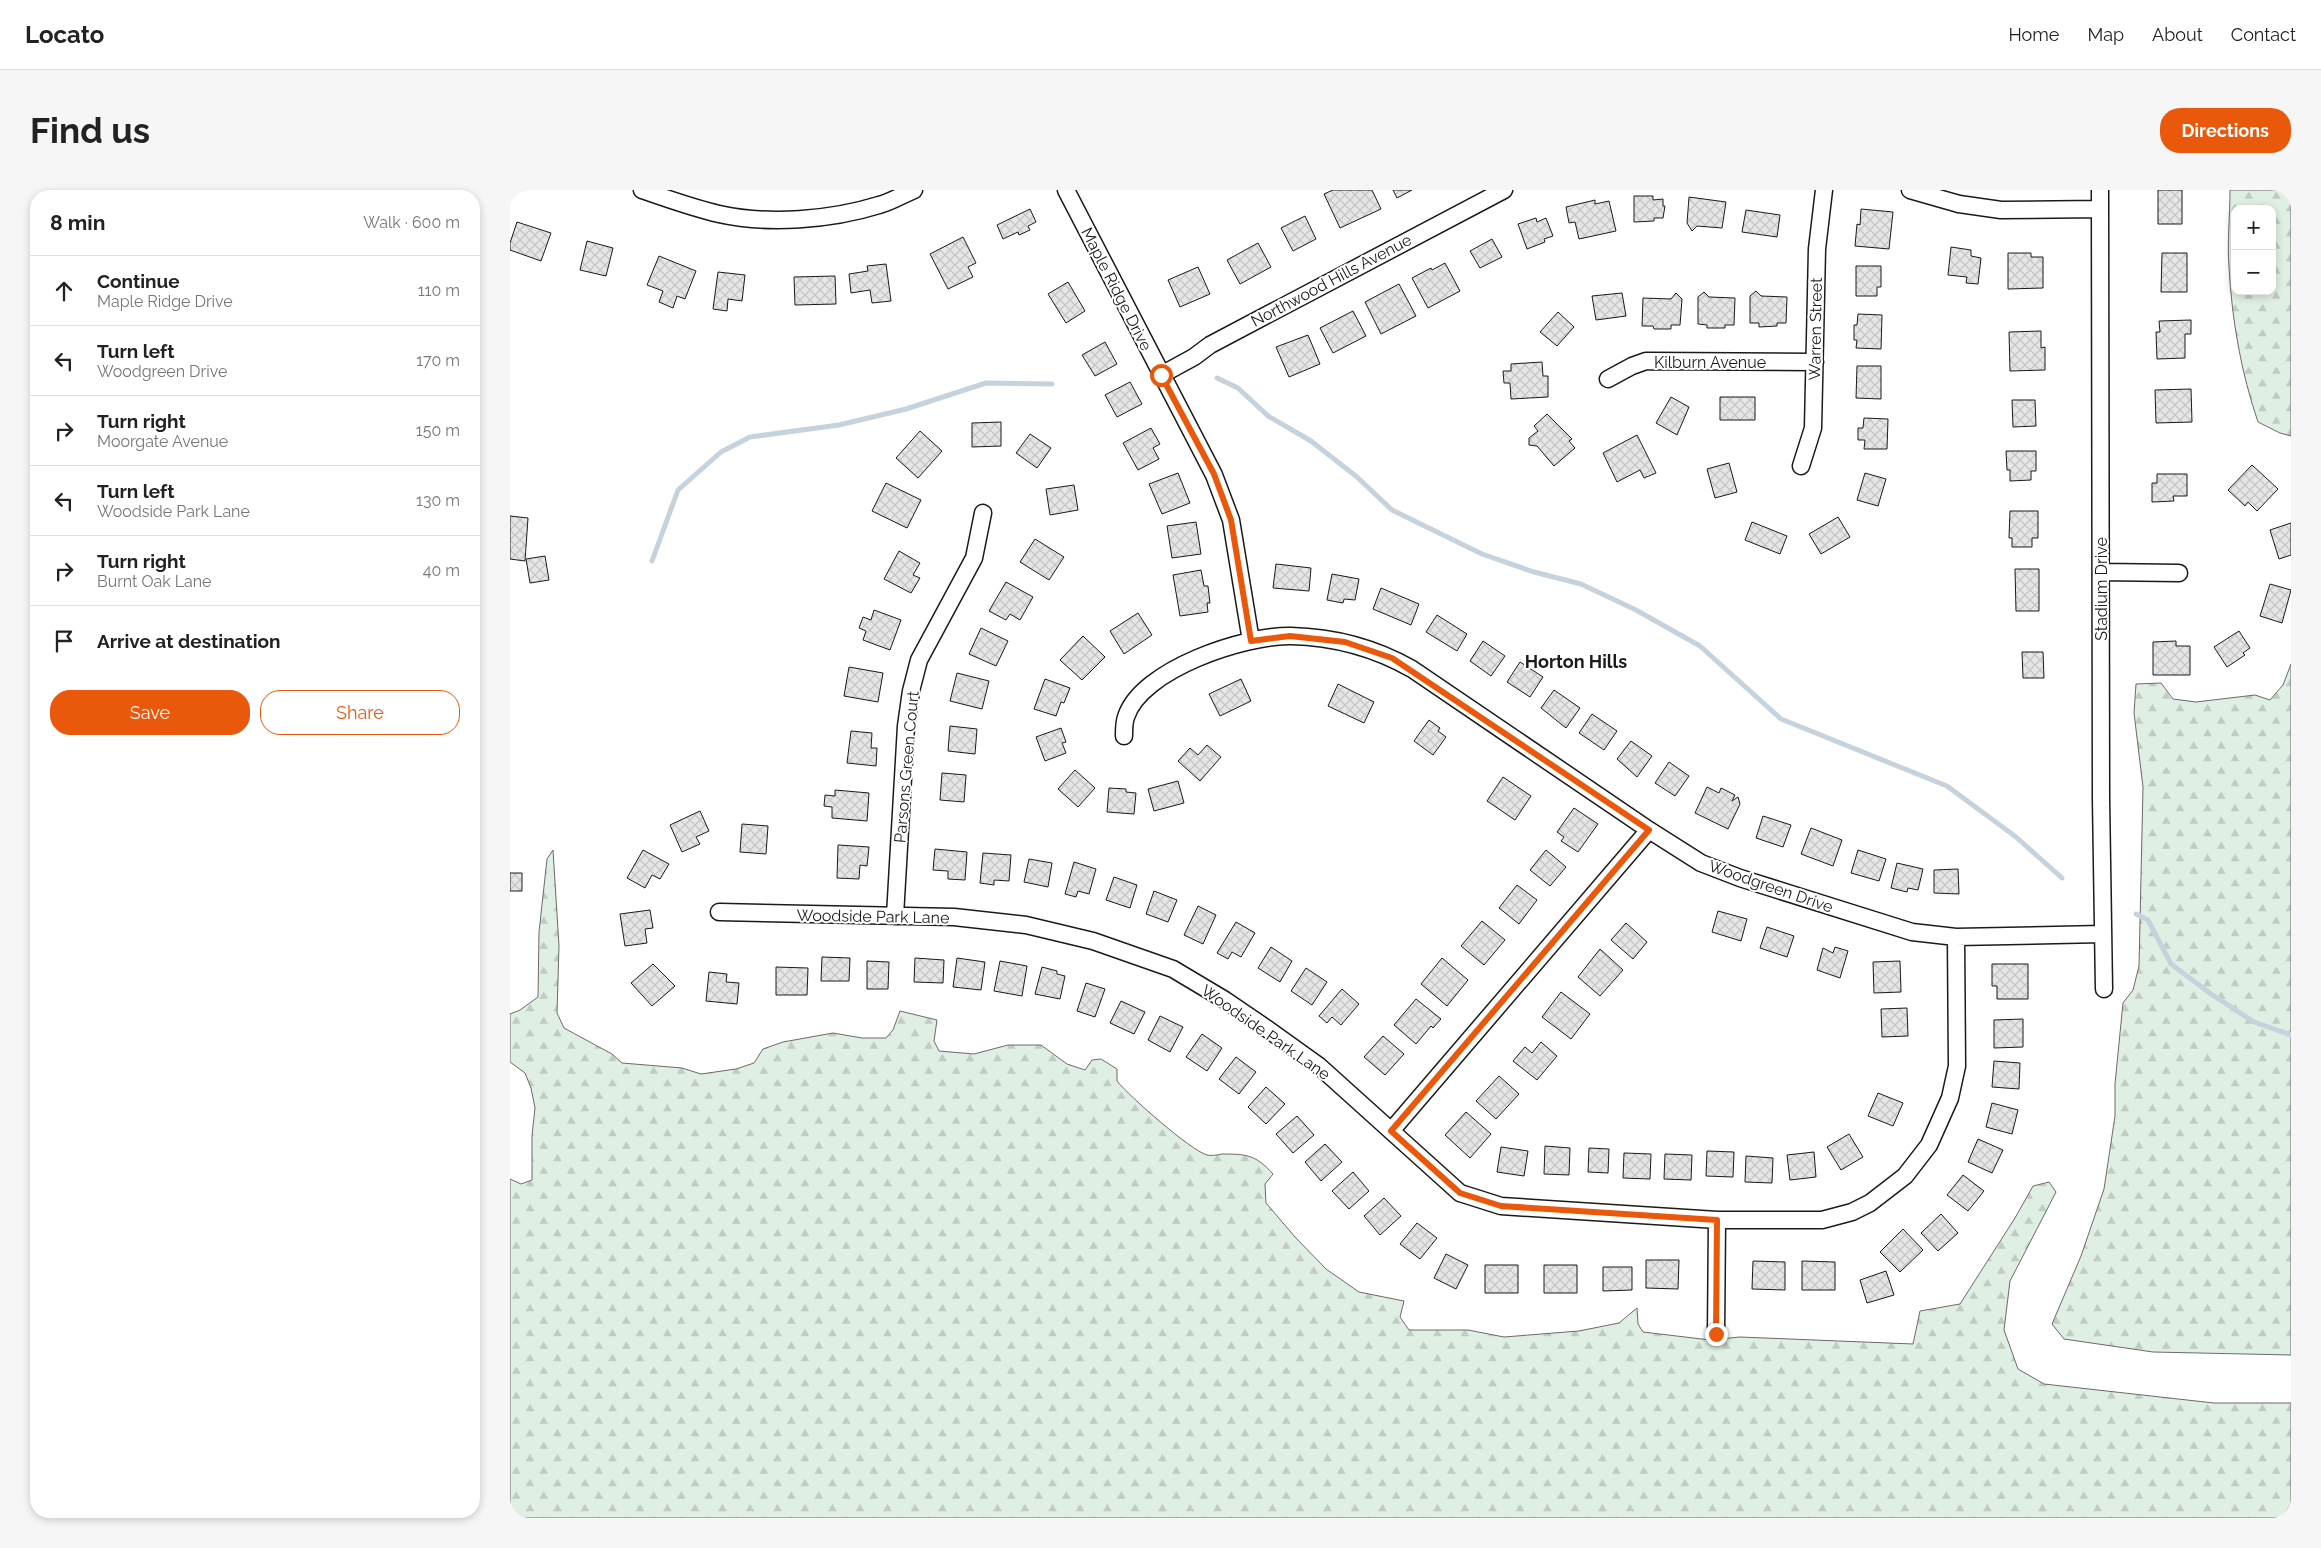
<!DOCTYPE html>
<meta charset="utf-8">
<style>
body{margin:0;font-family:Raleway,sans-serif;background:#f6f6f6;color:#222}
.controls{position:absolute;right:15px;top:15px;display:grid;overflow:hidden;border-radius:10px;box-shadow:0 2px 8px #0003}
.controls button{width:45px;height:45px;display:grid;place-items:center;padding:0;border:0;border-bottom:1px solid #e0e0e0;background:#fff;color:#222;font:25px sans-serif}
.stop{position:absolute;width:15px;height:15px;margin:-11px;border:4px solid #ea580c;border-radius:50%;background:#fff}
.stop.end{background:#ea580c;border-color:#fff;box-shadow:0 1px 5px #0008}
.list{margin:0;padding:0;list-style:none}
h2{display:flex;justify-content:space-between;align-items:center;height:65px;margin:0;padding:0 20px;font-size:21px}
h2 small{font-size:16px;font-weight:400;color:#767676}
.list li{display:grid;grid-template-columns:32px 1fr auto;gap:15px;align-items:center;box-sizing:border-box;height:70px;padding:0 20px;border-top:1px solid #e0e0e0}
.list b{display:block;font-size:19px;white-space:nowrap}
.list p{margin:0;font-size:16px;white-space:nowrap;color:#767676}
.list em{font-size:16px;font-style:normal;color:#767676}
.actions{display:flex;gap:10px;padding:15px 20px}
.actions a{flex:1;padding:11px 0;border:1px solid #ea580c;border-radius:20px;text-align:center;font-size:18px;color:#ea580c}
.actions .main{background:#ea580c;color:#fff}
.icon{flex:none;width:28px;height:28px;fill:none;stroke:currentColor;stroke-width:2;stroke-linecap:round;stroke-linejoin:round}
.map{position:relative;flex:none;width:1781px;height:1328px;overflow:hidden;border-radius:20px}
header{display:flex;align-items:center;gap:30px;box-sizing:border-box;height:70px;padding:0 25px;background:#fff;border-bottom:1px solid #e0e0e0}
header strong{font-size:24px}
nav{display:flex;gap:28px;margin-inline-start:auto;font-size:18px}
.intro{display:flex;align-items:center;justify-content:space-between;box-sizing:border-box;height:120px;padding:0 30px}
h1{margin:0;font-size:35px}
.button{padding:12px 22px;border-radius:20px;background:#ea580c;color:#fff;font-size:18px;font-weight:700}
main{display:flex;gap:30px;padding:0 30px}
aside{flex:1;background:#fff;border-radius:20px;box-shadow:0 2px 8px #0003}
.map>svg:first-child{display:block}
.forest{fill:url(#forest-firs);stroke:#6a6a6a;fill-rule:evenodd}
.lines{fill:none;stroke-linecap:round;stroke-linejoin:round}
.stream{stroke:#c6d2dc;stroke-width:5}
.building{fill:url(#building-cross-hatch);stroke:#1a1a1a}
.minor-casing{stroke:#1a1a1a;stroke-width:19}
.minor{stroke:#fff;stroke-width:16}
.route{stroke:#ea580c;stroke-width:6}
.labels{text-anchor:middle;stroke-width:4;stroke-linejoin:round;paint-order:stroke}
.street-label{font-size:16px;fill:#1a1a1a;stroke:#fff}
.neighbourhood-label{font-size:18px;font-weight:bold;fill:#1a1a1a;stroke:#fff}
</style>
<header>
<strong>Locato</strong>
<nav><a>Home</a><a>Map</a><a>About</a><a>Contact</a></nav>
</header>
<div class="intro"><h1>Find us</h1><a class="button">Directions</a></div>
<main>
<aside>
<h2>8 min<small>Walk · 600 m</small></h2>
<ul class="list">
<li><svg class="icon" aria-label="ahead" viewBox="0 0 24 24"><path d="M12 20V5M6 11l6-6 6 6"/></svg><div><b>Continue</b><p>Maple Ridge Drive</p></div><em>110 m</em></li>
<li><svg class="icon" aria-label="left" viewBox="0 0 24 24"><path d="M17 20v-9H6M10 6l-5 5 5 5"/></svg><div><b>Turn left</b><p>Woodgreen Drive</p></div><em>170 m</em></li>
<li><svg class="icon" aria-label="right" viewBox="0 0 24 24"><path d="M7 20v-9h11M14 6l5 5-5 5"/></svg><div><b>Turn right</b><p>Moorgate Avenue</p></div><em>150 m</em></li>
<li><svg class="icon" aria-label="left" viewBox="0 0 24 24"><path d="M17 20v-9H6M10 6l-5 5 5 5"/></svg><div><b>Turn left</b><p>Woodside Park Lane</p></div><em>130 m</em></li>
<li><svg class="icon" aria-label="right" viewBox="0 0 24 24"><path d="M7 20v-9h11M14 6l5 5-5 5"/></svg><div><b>Turn right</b><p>Burnt Oak Lane</p></div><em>40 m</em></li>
<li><svg class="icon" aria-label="arrive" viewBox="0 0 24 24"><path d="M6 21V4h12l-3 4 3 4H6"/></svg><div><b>Arrive at destination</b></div></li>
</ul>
<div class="actions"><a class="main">Save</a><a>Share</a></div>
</aside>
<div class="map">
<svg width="1781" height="1328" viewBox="0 0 1781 1328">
<defs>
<pattern id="forest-firs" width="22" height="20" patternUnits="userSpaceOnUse" patternTransform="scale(1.25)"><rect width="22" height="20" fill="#e0efe3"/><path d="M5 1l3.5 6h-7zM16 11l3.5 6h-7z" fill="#c0ccc2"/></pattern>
<pattern id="building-cross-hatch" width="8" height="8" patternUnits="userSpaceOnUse" patternTransform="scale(1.25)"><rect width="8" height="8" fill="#e6e6e6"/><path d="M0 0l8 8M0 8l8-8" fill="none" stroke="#c5c5c5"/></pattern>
</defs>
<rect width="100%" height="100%" fill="#fff"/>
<path class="forest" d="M1720,0H1781V246L1770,243L1748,232C1731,182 1722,131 1719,77C1717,52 1720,26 1720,0ZM1725,19H1762V101H1725Z
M1781,474V1165L1643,1162L1554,1149L1542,1134L1571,1066L1594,999L1605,926V894L1613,813L1623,800L1629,776L1633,597L1624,523L1626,494L1651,493L1663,509L1686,512L1745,505L1760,510L1773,495Z
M43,660L49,756L47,823L54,838L102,864L112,873L172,878L191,884L226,879L244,873L253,859L273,852L323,843L352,848H376L383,840L390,821L427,830L424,851L429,861L464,864L498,855H531L557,874L575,880L582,870L591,869L607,879V891C619,906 680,960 697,965C701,966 708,965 712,964C737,964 746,965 763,984L755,994L756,1013L785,1047L816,1079L849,1102L894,1111L890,1127L899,1140H958L994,1147L1069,1141L1109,1133L1127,1118L1128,1134L1133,1142L1200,1150L1230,1147L1403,1154L1410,1121L1450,1114L1505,1028L1523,996L1539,992L1546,1002L1500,1091L1494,1140L1508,1179L1534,1194L1704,1213H1781V1328H0V989L11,994L22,990V945L25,918L21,898L15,883L0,872V824L10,820L28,807L29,742L37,669Z"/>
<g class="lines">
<path class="stream" d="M707,188L728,198L758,226L801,251L847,287L882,320L972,364L1024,382L1071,394L1126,420L1190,456L1271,529L1437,596L1506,647L1552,688
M142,371L168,300L211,262L240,247L329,235L396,219L476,193L542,194
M1626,724L1638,730L1661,774L1701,804L1744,832L1781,845"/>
</g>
<path class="building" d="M823,0H862L871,19L830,38L814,4Z
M883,0H902L887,8Z
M1648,0H1672V34H1648Z
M1124,6H1143V10L1153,9V16H1155L1153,28H1144V31L1124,32Z
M1179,7L1216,12L1212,38L1187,36L1182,41L1177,33Z
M1085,10V14L1099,11L1106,41L1069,49L1065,32L1059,33L1056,17Z
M520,19L526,32L518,36L520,40L509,45L508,42L493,49L487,35Z
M1351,19L1383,22L1379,59L1345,56L1347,34L1350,35Z
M1236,20L1270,25L1267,47L1232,42Z
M795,26L806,49L783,61L771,38Z
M1026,28L1027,32L1036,28L1043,46L1034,49L1035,52L1017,59L1008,34Z
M7,32L41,43L31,71L0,60V53Z
M453,47L466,73L458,77L463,87L438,99L420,64Z
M982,49L992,67L970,78L960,61Z
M77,51L103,58L96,86L70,80Z
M748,53L761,77L730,94L717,70Z
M1441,57L1461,60V66L1471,68L1468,94L1456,93L1457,87L1438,85Z
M1498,63H1521V67H1533V98L1498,99Z
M1652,63H1677V102H1651Z
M149,66L186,81L175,109L167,106L163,118L149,112L153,101L137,95Z
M935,73L950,101L918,118L902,88L921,78L922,80Z
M376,74L381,111L362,113L360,100L341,103L339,84L358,81L357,76Z
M1346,76H1371V97H1367V106H1346Z
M688,77L700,104L670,117L658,90Z
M208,82L235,85L232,111L218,109L217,121L203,119Z
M325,86L326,114L285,115L284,87Z
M558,92L575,121L556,133L538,104Z
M889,94L906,126L871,144L855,112Z
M1246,101L1251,106L1277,107L1276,133H1267V136L1249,137V133H1240V106Z
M1194,102L1199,107L1225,108L1224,135H1215V138H1197V135L1188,134V107Z
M1112,103L1116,126L1086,130L1082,106Z
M1166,103L1172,109L1170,135H1161V139H1144L1143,136H1132L1133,108L1161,109Z
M843,121L856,146L823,163L810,138Z
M1048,122L1064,137L1047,156L1030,142Z
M1348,124L1372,125L1371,159L1346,158L1347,150H1344V135H1347Z
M1681,130V144H1675V168L1647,169L1646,142H1650L1649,131Z
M1531,141V158L1535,157V180L1500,181L1499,142Z
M798,145L810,174L779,187L766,157Z
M595,152L607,174L585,186L572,165Z
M1032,172L1033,186H1038V207L1001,209L1000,193H994L993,181H1001V174Z
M1347,176H1371V209L1346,208Z
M620,192L632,214L607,227L595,205Z
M1681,199L1682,232L1646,233L1645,200Z
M1161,207L1179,217L1167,245L1146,233Z
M1210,207H1245V230H1210Z
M1502,210H1525L1526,236L1503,237Z
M1037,224L1062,249L1059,251L1065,258L1044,276L1027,256L1019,255V248L1028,241L1024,236Z
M1354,228L1378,229L1377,259H1354L1355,250H1348V238H1353Z
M491,232V256L462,257V233Z
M641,238L650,254L643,258L649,269L628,280L613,253Z
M410,241L432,261L408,288L386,268Z
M520,244L541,258L527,278L506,263Z
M1127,245L1146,283L1134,288L1130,280L1107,292L1093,263Z
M1496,261H1526V281H1521V290L1500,291V280H1497Z
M1219,273L1227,302L1205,308L1197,279Z
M1742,275L1768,299L1747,321L1738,312L1735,316L1718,300Z
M668,283L680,313L652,324L639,294Z
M1355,283L1376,289L1368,316L1347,310Z
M1647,284H1677V306H1663L1664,311L1642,312V293H1647Z
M376,293L411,310L397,338L362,321Z
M564,295L568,320L540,325L536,299Z
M1500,321H1528V348H1522V357H1502V348H1499Z
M0,326L18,328L15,371L0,369Z
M1328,327L1340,347L1311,364L1299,344Z
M686,332L691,364L662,368L657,336Z
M1242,332L1277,346L1270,364L1235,350Z
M1781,333V365L1769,369L1760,340Z
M525,349L554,367L539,390L510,372Z
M389,361L410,373L403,385L410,388L401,403L374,389Z
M35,366L39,390L20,393L16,369Z
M766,374L801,378L799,401L763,398Z
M1505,379H1529V421H1506Z
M691,380L694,396H698L700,413H697L698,422L670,426L663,385Z
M822,384L849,389L845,410L834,409L833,413L817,410Z
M496,392L523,407L510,430L500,424L496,430L479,421Z
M1760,394L1781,400L1772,433L1750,426Z
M871,398L909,414L901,435L863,419Z
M364,420L391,430L380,460L353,450L356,441L349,438L353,427L361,430Z
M628,423L642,445L614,464L600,441Z
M927,425L957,444L947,461L916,442Z
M471,438L498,451L486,476L459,464Z
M1729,441L1740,458L1733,463L1735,465L1717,477L1704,457Z
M573,446L595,467L572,490L550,470Z
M973,451L995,466L981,486L960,471Z
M1666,451V456H1680V485H1643V452Z
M1512,462H1533L1534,488H1513Z
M1010,472L1033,487L1020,507L997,492Z
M339,477L373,483L368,512L334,506Z
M447,483L479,491L472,519L440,511Z
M535,489L560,498L554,513L551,512L546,526L524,519Z
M731,489L741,511L710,526L699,504Z
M828,494L864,512L854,533L818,516Z
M1044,500L1070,518L1056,538L1031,518Z
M1082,524L1107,541L1094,560L1069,543Z
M919,530L930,538L928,541L936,547L923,565L904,551Z
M440,536L467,539L465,564L438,561Z
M551,538L556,552L552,553L556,563L535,571L526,547Z
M341,541L362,543L361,558H367L366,576L337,573Z
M1121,551L1142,566L1127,587L1107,569Z
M697,555L711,567L690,591L668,571L680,558L688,565Z
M1159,572L1179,586L1165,606L1145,593Z
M565,580L585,598L568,617L548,599Z
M432,583L456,585L454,612L430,610Z
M993,587L1021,606L1005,630L977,611Z
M668,591L674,613L644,621L638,599Z
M1197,597L1209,603L1211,598L1225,605L1222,611L1228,607L1230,614L1218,639L1185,623Z
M599,598L616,599V602L626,603L624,624L597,622Z
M325,600L359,603L357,631L322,628V617L314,616L315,605L325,606Z
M1064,618L1088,634L1068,662L1051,651L1054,647L1047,642Z
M190,621L199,641L186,647L190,654L172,662L160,635Z
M1253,626L1281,635L1273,657L1246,648Z
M232,634L258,636L256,664L230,662Z
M1301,638L1332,650L1323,676L1291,664Z
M328,655L359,657L357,676L350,675L349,689L327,688Z
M425,659L457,662L455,690L438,689V681L423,680Z
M133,660L159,674L150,689L142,685L135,698L117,688Z
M1036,660L1056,677L1040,696L1020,680Z
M1348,660L1376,669L1369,691L1341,683Z
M473,663L501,665L499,691L484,690V695L470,693Z
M519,669L542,673L538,697L514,692Z
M564,672L586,679L579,704L568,701L566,707L555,704Z
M1387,673L1413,679L1408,700L1398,698L1397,702L1381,698Z
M1448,679L1449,704L1424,703V680Z
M0,683H12V701H0Z
M604,687L627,695L620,718L596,710Z
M1007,695L1027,710L1009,734L989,718Z
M644,701L667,710L658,732L636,724Z
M688,716L706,725L693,754L674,745Z
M140,720L143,738L135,739L137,753L115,756L110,724Z
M1208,721L1237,729L1231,751L1202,742Z
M972,731L995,750L974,775L951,756Z
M726,732L745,743L731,767L722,762L718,769L707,763Z
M1116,733L1137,752L1123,769L1101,750Z
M1257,737L1284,746L1277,767L1250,758Z
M761,757L782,771L770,792L748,778Z
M1325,757L1338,761L1330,788L1307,780L1313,758L1323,763Z
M1090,759L1113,780L1090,806L1068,787Z
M312,767L340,768L339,791H311Z
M405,768L434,770L433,793L404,792Z
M447,768L475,772L471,800L443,797Z
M932,768L958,790L937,816L911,794Z
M357,771L379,772L378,799H357Z
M490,771L517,776L512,806L484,801Z
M1390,771L1391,802L1364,803L1363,772Z
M143,774L165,796L142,816L121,793Z
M1482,774H1518V809H1487V796H1482Z
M266,777L298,778L297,805H266Z
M532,777L547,781V784L555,786L550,809L525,804Z
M796,778L817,792L802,815L781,801Z
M199,782L217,784L216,792L229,793L227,814L196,811Z
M576,793L595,799L585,827L567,821Z
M832,799L849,814L831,835L822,827L817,833L809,826Z
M1051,802L1080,824L1061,849L1032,827Z
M906,809L931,829L923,838L921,836L906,854L884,835Z
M611,811L635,822L624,844L600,833Z
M1397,818L1398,846L1372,847L1371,819Z
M650,826L673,837L660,862L638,850Z
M1513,829V857L1484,858V830Z
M692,844L712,858L697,881L676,867Z
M873,846L894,864L875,885L854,867Z
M1031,852L1047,866L1027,890L1003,871L1015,857L1022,863Z
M726,867L746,882L729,904L709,889Z
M1484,871L1510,873L1509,899L1482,897Z
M989,886L1009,904L986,929L966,911Z
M756,897L775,914L756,934L738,917Z
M1368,903L1393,913L1383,936L1358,926Z
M1482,913L1508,920L1502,944L1476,937Z
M956,922L981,944L960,968L935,945Z
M787,926L804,945L783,963L766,944Z
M1339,944L1353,967L1331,980L1317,957Z
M1468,949L1493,960L1482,983L1458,972Z
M815,954L832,972L811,991L795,972Z
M1035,956L1060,958L1059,985L1034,984Z
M991,957L1018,961L1014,986L987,982Z
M1079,958L1099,959L1098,983L1078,982Z
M1197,961L1224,962L1223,987L1196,986Z
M1304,962L1306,987L1280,990L1277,965Z
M1114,963L1141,964L1140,989L1113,988Z
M1155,964L1182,965L1181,990L1154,989Z
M1236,966L1263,968L1262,993L1235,992Z
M843,982L859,1001L839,1019L822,1001Z
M1453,985L1474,1001L1458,1021L1437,1005Z
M874,1008L891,1026L870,1045L854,1026Z
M1431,1024L1448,1043L1428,1061L1411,1043Z
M907,1033L927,1048L910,1069L890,1054Z
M1393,1039L1413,1060L1390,1082L1370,1062Z
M936,1064L958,1075L946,1099L924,1088Z
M1136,1070H1169L1168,1099L1136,1098Z
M1243,1071L1275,1072V1100L1242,1099Z
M1292,1071L1325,1072V1100H1292Z
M975,1075H1008V1103H975Z
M1034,1075H1067V1103H1034Z
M1093,1077H1122V1100L1093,1101Z
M1376,1081L1384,1105L1357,1113L1350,1090Z"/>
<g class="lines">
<defs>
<path id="minor" d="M132,0C158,9 183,18 209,24C258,35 321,30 369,15C381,12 392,5 404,0
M556,0L704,285L721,330L741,451
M1400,0L1449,14L1491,20L1590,19
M1590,0L1591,609L1594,799
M651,185L684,167L700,155L994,0
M1098,189L1122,176L1136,171L1305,172
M1291,276L1303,238L1307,59L1314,0
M1591,382L1669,383
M614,546C614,540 614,532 616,527C631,479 736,445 781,446C824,447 865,458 902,479L1139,640L1191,673L1230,688L1402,742L1446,747L1592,744
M209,722L444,727L516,735L583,751L663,779L715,810L756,838L809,876L950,1003L991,1016L1207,1030H1312L1342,1022L1360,1013L1395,986L1419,955L1440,908L1447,876L1446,747
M385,726L396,536L401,501L409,470L464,368L473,323
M881,941L1139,640
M1206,1144L1207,1030"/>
</defs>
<use href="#minor" class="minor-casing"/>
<use href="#minor" class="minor"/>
</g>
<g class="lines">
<path class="route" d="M651,185L704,284L721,330L741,451L780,446L835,452L882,468L1139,640L881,941L950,1003L991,1016L1207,1030L1206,1144"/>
</g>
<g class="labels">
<g class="street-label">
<text transform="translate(821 90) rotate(-28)" y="6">Northwood Hills Avenue</text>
<text transform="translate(607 99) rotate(63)" y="6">Maple Ridge Drive</text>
<text transform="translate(1305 139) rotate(-89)" y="6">Warren Street</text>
<text x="1200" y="178">Kilburn Avenue</text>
<text transform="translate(1591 399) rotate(-90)" y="6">Stadium Drive</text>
<text transform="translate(396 577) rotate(-85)" y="6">Parsons Green Court</text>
<text transform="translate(1261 696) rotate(19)" y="6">Woodgreen Drive</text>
<text transform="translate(363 726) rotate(1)" y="6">Woodside Park Lane</text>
<text transform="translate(756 842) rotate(35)" y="6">Woodside Park Lane</text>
</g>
<g class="neighbourhood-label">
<text x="1066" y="478">Horton Hills</text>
</g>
</g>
</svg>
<div class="controls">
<button>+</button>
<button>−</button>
</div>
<div class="stop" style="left:651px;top:185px"></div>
<div class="stop end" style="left:1206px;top:1144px"></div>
</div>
</main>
